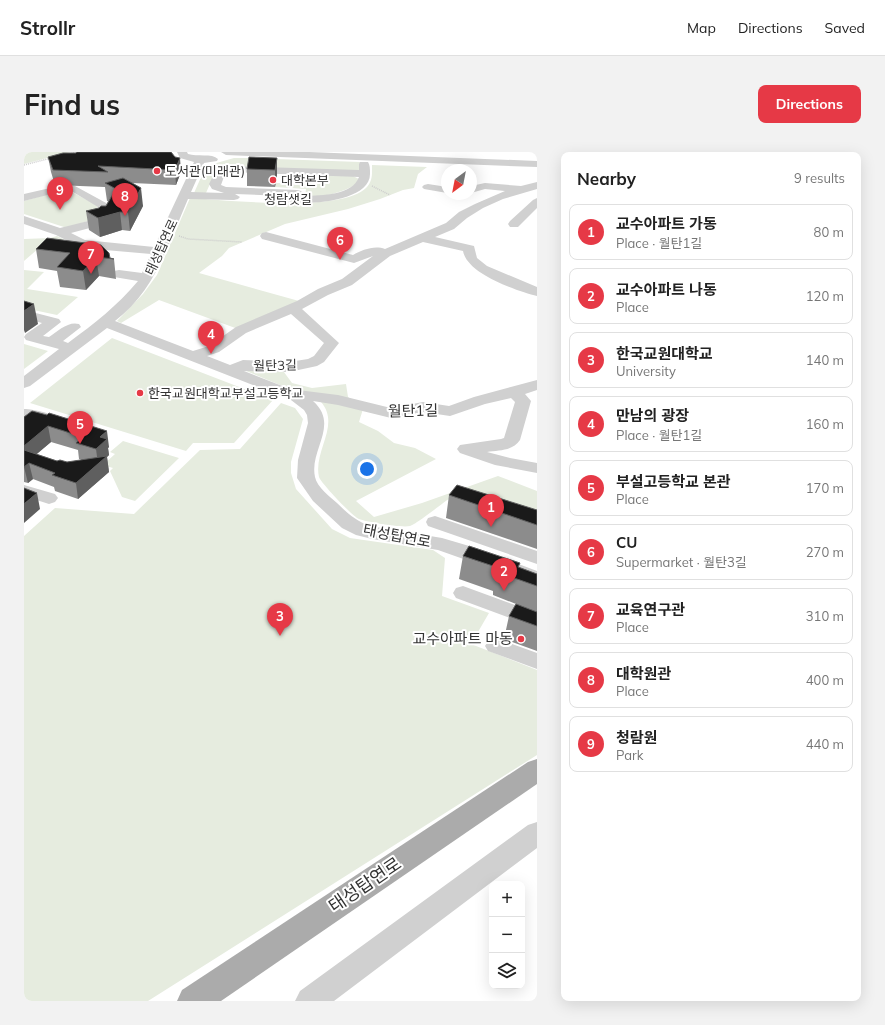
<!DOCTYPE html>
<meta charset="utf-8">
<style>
body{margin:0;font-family:Mulish,"Noto Sans KR",sans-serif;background:#f2f2f2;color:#222}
.controls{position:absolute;right:12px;bottom:12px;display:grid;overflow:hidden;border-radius:8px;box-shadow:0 4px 16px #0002}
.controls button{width:36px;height:36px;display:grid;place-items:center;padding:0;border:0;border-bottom:1px solid #e0e0e0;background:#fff;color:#222;font:20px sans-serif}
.compass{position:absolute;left:417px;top:12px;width:36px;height:36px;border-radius:50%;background:#fff;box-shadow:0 4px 16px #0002;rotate:212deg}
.you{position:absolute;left:343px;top:317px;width:14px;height:14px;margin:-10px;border:3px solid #fff;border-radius:50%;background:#1a73e8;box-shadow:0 0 0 6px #1a73e833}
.badge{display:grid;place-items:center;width:26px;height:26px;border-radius:50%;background:#e63946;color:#fff;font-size:13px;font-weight:700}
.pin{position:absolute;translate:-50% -33px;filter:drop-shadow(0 1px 2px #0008)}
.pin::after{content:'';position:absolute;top:21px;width:14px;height:12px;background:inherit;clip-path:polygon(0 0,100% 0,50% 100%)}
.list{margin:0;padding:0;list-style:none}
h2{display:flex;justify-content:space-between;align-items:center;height:52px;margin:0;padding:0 16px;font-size:17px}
h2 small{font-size:13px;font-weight:400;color:#767676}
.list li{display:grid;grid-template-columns:26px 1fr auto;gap:12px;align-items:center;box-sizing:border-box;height:56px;margin:0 8px 8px;padding:0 8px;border:1px solid #e0e0e0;border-radius:8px}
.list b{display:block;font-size:15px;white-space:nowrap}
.list p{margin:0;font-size:13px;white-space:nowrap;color:#767676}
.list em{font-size:13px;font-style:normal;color:#767676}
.icon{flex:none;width:22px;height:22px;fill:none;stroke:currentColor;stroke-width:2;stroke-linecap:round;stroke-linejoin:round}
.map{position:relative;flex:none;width:513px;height:849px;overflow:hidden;border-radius:8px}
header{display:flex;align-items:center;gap:24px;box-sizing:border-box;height:56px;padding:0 20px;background:#fff;border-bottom:1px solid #e0e0e0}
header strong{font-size:19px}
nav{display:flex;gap:22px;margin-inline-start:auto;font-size:14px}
.intro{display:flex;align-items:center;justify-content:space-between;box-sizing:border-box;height:96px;padding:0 24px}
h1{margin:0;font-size:28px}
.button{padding:10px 18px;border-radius:8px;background:#e63946;color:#fff;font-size:14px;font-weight:700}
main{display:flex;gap:24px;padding:0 24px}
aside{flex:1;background:#fff;border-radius:8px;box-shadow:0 4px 16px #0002}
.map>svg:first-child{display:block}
.green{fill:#e6ecdf}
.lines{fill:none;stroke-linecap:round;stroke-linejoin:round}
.path{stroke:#cdcdcd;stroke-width:1.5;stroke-dasharray:1 1;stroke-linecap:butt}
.minor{fill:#d0d0d0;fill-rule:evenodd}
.major{fill:#ababab;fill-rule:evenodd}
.wall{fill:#8c8c8c;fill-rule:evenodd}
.shaded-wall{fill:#5f5f5f}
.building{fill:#1a1a1a;stroke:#5f5f5f}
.poi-dot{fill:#e63946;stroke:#fff;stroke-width:1.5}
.labels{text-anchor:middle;stroke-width:4;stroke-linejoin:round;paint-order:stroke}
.far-poi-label{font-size:13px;fill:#333;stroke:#fff;text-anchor:start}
.far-street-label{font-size:13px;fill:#333;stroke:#fff}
.street-label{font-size:15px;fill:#333;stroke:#fff}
.poi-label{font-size:15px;fill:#333;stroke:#fff;text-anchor:end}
.near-street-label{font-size:18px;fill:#333;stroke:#fff}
</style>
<header>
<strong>Strollr</strong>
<nav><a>Map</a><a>Directions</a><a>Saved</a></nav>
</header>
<div class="intro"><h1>Find us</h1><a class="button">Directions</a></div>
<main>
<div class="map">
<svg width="513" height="849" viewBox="0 0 513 849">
<rect width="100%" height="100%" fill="#fff"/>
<path class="green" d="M0,0H46L0,12Z
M210,6H229L227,15C195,14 195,12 182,41H170L182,14Z
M251,7L336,10L335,19L249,16Z
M348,13L403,15L394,22L390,36L379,38L356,47L324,57L261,72L205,96L198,104L175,121L275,149L214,177L135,148L97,171L93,169L119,142L133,123L166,46C202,48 317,61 342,36C349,29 348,22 348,13Z
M292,22L329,24L335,27L334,31C317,42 300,44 281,46L282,37L251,35L252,31L291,32Z
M35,39L48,40L74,54L67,68L43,76L0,62V49Z
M33,84L51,93L15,96L0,109V87L26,86Z
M0,118L20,120L3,137L54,145L33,163L0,156Z
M88,186L249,248L210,291H169L162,299L6,251Z
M0,192L24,199L0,217Z
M215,216H257L268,231L288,236L322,232L324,245L339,257L335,270L354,279L370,291L391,296L412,307L332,349L350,365L398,351L474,324L513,339V375L426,346C419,351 391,373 386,374C377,376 343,370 335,367C328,364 297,331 295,325C289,299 317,273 297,250Z
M257,251L271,256L279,267L267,310V321L272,337L308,377L326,386L409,398L421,406L418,444L465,461L447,492L513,518V603L124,849H0V384L31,356L110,362L176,298L216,297Z
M99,289L155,306L111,349L98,345L86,319L89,316L79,313L91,302L86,300Z"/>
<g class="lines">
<path class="path" d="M45,2L52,0
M0,13L27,6
M348,34L366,43
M155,84L164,87L218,90"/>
<path class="minor" d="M153,0H163L164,2C173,5 188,1 194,7L193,9L180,11L167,40L200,41L188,37L185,32L192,18L205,14L335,18V12L336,10H344C346,13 346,17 346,22C346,51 277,54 257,49L255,47L260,44L211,42L216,45L214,47L210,48L164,47C145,91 131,139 91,169L169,199L185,194L212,175L273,149L294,137L318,127L349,104L330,111L238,87L236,84L238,81L242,80L329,103C338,98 350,93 361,97L422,71L435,60L451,52L481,39L461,37L447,41V34L461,31L497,34L513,30V37L479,47L459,56L443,66L430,77L411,85L450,94L453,106L463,114L513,135V144C493,139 443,122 439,99L399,90L366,104L328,133L304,143L278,157L315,191L300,210L293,214L265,220L220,219L266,237L314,243L367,256L399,250L425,254L450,245L513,228V238L501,242L507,249L496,288C489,299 475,298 463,300L486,306L513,311V321L471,313L436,301L433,297L436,293L477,287L480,286L491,250L487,246L461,252L426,264L399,260L367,266L314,253L289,249C316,273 285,298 291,325C293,335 306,345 313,351C323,361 332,369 346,374L418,386L452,396L513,419V433L414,398L348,387L332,383L318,376L289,349L273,326L274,308L284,271L283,263L280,258L267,248L83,176L6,234L0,236V224L35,197L2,188L0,185L2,182L18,171L0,166V158L35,167L37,170L19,184L25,185C34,179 44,169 55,172L57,175L39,189L44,191C71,171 93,154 114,129L90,125L88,122L90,119L95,118L118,121L127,102L58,96L32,83L0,72V64L36,76L68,68L74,55L49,40H35L0,49V42L35,34H51L84,52L86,54L77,73L47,81L61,88L130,95L170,10L156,6ZM206,20L335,25C328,44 297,43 281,44L277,39L273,38L202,35L197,33L201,22ZM267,162L300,191L290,204L284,207L265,210L219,208L206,213L183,204L195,200L222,181Z
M197,0H285L513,9V15L202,3Z
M404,32L423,35V41L400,37L398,35L400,33Z
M513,46V56L494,75H486L484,72L486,69L509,48Z
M0,257C9,257 34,262 39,270L37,274C24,277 13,267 0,267Z
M0,333L31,342L34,346L31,350L25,352L0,344Z
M411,364L513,399V412L404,374L402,370L404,366Z
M439,434L513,461V476L432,446L429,441L432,436Z
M472,486L513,501V517L464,499L461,494L464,489Z
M513,670V696L310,849H271L276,839L504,673Z"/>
<path class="major" d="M513,607V632L197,849H153L158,838L504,610Z"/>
</g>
<path class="wall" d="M147,0L157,20L152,33L108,31L119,54L106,79L98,78L76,85L65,78L62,59L82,54L84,49H83L81,35L31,33L27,20L24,5L52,1Z
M253,6V23L251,35L223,34V17Z
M12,97L86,106L90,107L92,127L75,124L62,138L36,135L33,119L15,116Z
M8,259L85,295L84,296L85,303L83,305L85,320L54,347L31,339L30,335L9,327L4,331L0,330V265ZM27,290L54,298L55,307L58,308L43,310L33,309L12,302Z
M425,343L513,358V397L422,366Z
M439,404L495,415L513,422V499L480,487L485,464L492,452L469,443V439L435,427Z"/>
<path class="shaded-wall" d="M156,6L157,20L152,33L151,18Z
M253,6V23L251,35V18Z
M117,36L119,54L106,79L104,60Z
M96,60L98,78L76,85L74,66Z
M72,105L75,124L62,138L59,119Z
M10,152L14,172L1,181L0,178V159Z
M24,274L27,290L0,313V294Z
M83,279L85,295L84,296L85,303L83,305L85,320L54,347L52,331L74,312L72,297L76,285Z
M5,311L9,327L4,331L0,315Z
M13,341L16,357L0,371V352Z"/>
<path class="building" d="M53,0H147L151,5L156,6L151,18L74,14L84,20L29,18L24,5L39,1H52Z
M225,5L253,6L251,18L223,17Z
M99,26L117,36L104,60H96L74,66L62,59L75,56L77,54H82L92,37L81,31Z
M23,86L77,93L85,101L86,106L90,107L72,105L59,119L33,115L46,101L12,97Z
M0,149L10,152L0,159Z
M8,259L23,263L25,261L83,279L76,285L83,287L72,297L52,291L59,285L24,274L0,294V265Z
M0,298L33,309L36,308L43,310L83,304L52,331L28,323L31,321L5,311L0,315Z
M433,333L513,358V373L425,343Z
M0,336L13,341L0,352Z
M445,394L496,411L494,415L513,422V434L473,420L475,416L439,404Z
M492,452L513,460V474L485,464Z"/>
<g class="poi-dot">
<circle cx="133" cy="19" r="4"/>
<circle cx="249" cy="28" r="4"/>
<circle cx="116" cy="241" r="4"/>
<circle cx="497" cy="487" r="4"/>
</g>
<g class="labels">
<g class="far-poi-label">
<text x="141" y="24">도서관(미래관)</text>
<text x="257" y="33">대학본부</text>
<text x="124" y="246">한국교원대학교부설고등학교</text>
</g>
<g class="far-street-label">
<text x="264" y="52">청람샛길</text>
<text transform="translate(137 95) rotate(-65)" y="5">태성탑연로</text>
<text transform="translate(251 213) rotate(-1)" y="5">월탄3길</text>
</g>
<g class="street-label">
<text transform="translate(389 259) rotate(-1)" y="5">월탄1길</text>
<text transform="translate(373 384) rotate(11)" y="5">태성탑연로</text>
</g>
<g class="poi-label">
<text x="489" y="492">교수아파트 마동</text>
</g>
<g class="near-street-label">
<text transform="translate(341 733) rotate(-34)" y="6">태성탑연로</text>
</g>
</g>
</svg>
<div class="controls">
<button>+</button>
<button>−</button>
<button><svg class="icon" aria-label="layers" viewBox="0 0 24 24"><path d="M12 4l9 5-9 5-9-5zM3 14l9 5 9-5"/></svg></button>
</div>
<svg class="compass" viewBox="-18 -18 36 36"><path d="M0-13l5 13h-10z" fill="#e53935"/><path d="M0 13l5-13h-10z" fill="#767676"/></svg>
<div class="you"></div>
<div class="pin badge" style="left:467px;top:375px">1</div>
<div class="pin badge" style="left:480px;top:439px">2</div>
<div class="pin badge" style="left:256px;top:484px">3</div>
<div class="pin badge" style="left:187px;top:202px">4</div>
<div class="pin badge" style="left:56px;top:292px">5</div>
<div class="pin badge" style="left:316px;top:108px">6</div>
<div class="pin badge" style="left:67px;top:122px">7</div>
<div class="pin badge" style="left:101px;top:64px">8</div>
<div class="pin badge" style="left:36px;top:58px">9</div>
</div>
<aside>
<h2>Nearby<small>9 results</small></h2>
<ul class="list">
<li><span class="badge">1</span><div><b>교수아파트 가동</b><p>Place · 월탄1길</p></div><em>80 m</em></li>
<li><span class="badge">2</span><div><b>교수아파트 나동</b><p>Place</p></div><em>120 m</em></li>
<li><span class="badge">3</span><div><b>한국교원대학교</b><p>University</p></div><em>140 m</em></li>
<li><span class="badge">4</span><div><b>만남의 광장</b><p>Place · 월탄1길</p></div><em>160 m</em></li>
<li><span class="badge">5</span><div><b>부설고등학교 본관</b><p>Place</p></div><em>170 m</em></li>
<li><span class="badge">6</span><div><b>CU</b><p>Supermarket · 월탄3길</p></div><em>270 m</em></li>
<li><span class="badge">7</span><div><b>교육연구관</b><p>Place</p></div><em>310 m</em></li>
<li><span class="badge">8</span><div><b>대학원관</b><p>Place</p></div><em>400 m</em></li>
<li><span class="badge">9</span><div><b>청람원</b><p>Park</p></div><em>440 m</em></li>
</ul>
</aside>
</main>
